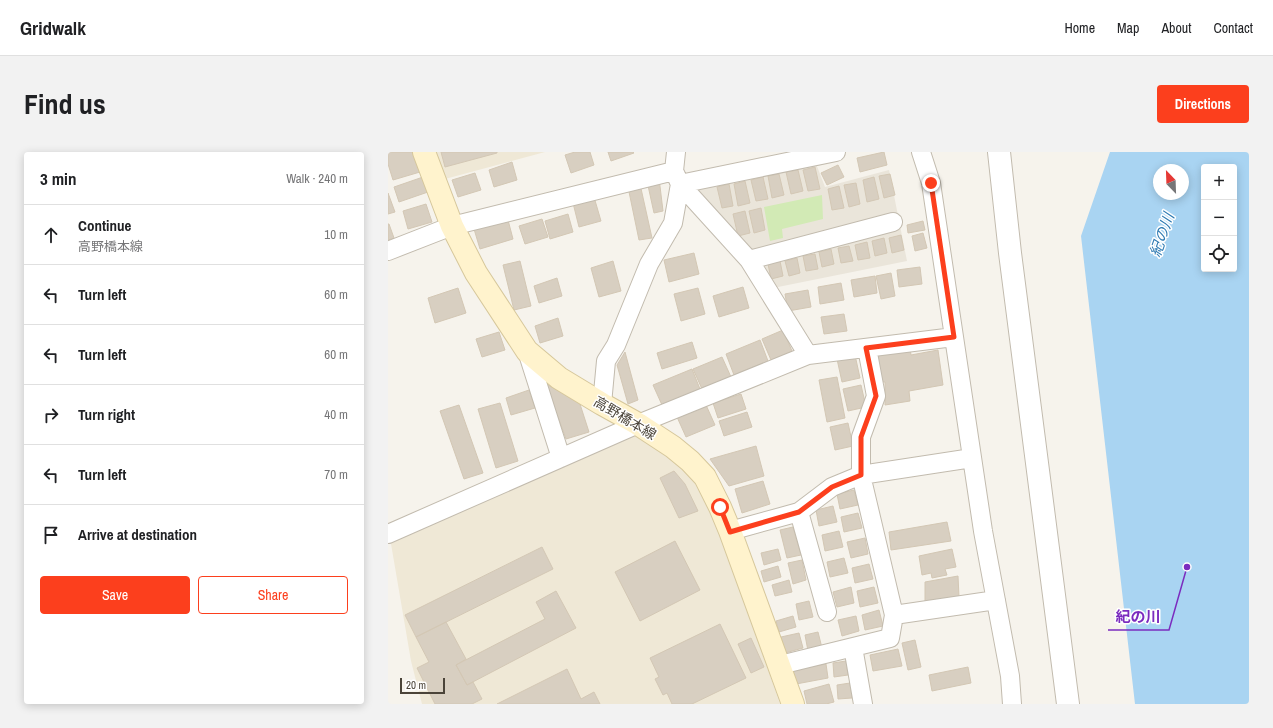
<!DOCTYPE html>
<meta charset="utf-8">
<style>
body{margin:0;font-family:"Archivo Narrow","Noto Sans JP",sans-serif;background:#f2f2f2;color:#202124}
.controls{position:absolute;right:12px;top:12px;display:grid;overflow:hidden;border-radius:4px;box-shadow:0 2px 10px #0003}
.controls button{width:36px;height:36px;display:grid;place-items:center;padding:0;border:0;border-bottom:1px solid #e0e0e0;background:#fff;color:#202124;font:20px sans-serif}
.compass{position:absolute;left:765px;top:12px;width:36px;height:36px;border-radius:50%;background:#fff;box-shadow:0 2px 10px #0003;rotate:337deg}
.scale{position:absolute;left:12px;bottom:10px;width:45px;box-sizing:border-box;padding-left:4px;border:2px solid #4b4439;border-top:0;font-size:11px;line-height:14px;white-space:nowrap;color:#4b4439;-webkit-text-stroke:3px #fff;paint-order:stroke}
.stop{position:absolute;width:12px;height:12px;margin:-9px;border:3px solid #fc3f1d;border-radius:50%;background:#fff}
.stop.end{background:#fc3f1d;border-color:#fff;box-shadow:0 1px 4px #0008}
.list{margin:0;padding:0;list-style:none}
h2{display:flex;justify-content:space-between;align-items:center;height:52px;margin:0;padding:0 16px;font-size:17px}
h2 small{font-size:13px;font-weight:400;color:#757577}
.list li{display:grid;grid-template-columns:26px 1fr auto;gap:12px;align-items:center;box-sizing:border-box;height:60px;padding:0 16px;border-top:1px solid #e0e0e0}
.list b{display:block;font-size:15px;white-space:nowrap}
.list p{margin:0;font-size:13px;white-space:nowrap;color:#757577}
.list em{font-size:13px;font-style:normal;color:#757577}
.actions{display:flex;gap:8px;padding:12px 16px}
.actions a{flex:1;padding:9px 0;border:1px solid #fc3f1d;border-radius:4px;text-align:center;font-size:14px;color:#fc3f1d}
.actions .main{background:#fc3f1d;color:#fff}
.icon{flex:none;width:22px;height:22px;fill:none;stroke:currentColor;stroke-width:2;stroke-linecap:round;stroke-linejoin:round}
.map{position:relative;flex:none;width:861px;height:552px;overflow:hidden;border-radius:4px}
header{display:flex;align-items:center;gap:24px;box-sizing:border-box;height:56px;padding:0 20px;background:#fff;border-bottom:1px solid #e0e0e0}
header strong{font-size:19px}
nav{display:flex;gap:22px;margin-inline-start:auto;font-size:14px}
.intro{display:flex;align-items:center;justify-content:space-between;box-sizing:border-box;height:96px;padding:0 24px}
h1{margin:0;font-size:28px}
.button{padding:10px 18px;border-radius:4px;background:#fc3f1d;color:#fff;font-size:14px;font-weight:700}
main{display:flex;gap:24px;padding:0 24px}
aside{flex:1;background:#fff;border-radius:4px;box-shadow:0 2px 10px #0003}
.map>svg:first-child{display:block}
.residential{fill:#eae5da}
.education{fill:#efe8d6}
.green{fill:#d2eab5}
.water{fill:#a9d4f2;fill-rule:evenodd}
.building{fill:#d8cfc1;stroke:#d3c7b4}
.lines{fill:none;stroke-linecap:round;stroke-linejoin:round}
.minor-casing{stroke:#c2bbae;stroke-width:20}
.tertiary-casing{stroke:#c2bbae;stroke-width:24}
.secondary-casing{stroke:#d6c79b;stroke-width:24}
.minor{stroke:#fff;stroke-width:18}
.tertiary{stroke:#fff;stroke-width:22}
.secondary{stroke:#fff3cd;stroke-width:22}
.route{stroke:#fc3f1d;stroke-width:5}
.labels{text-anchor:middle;stroke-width:3;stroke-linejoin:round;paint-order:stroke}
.street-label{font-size:14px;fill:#4b4439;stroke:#fff}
.water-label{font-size:15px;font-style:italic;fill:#2e7ab2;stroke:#fff}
.leader{fill:none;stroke:#7b2cbf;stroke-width:1.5}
.callout-dot{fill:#7b2cbf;stroke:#fff;stroke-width:1.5}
.callout-label{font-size:15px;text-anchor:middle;font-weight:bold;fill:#7b2cbf;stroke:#fff;stroke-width:3;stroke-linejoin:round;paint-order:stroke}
</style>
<header>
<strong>Gridwalk</strong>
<nav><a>Home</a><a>Map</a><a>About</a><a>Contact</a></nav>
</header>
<div class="intro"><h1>Find us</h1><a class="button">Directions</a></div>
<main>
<aside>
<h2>3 min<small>Walk · 240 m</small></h2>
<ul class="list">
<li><svg class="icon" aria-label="ahead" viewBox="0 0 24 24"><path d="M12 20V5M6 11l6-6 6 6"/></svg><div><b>Continue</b><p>高野橋本線</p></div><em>10 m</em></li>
<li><svg class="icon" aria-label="left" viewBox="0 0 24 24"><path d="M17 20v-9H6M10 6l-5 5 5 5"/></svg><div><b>Turn left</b></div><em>60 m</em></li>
<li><svg class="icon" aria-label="left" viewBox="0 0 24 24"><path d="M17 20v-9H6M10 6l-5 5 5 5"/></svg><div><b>Turn left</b></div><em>60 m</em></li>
<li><svg class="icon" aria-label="right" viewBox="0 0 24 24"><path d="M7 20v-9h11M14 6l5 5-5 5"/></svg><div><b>Turn right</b></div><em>40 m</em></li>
<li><svg class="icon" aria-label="left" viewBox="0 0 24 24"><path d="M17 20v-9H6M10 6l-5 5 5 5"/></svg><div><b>Turn left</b></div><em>70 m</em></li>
<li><svg class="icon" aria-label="arrive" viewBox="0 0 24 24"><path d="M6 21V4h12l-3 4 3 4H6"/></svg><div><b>Arrive at destination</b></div></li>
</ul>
<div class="actions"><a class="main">Save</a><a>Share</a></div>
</aside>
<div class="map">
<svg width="861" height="552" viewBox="0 0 861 552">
<rect width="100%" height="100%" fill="#f6f3ec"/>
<path class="residential" d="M427,9L437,35L501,18L519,109L385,136L304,36Z"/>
<path class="education" d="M47,0H157L57,27Z
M249,283L283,306L308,331L332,380L392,552H34L23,509L2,386Z"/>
<path class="green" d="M434,43L435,67L394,77L395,86L382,89L376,55Z"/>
<path class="water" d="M722,0H861V552H747L693,84ZM816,15H846V117H816ZM771,18H795V42H771Z"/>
<path class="building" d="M0,0H26L32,20L5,28L0,12Z
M53,0H109V1L57,15Z
M187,0H202L206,13L183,21L177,3Z
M220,0H245L246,1L223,9Z
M496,0L499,13L472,20L469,6Z
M124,10L129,28L106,35L101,18Z
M450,13L456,25L439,33L433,21Z
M427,15L432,37L420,39L415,18Z
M410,18L415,39L403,42L398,20Z
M87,21L93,38L70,45L64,28Z
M391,22L396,43L384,46L380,24Z
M502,22L507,43L496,46L491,24Z
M35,25L40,40L11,50L6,35Z
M375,25L380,47L368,49L363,28Z
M486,25L491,47L479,50L475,28Z
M271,26L275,59L266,61L259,29Z
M357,29L362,51L350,54L346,32Z
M468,31L472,52L461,55L456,33Z
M252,32L264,86L251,88L240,35Z
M341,32L345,54L334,56L329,35Z
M451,34L456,56L444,58L440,37Z
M0,41L7,60L0,62Z
M206,45L213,69L191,75L185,51Z
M38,52L44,70L20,77L15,59Z
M373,56L377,78L366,81L361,59Z
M357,59L362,81L350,84L345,62Z
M180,62L185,80L162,87L157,69Z
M154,67L160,85L137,92L131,74Z
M120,68L125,87L92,97L86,77Z
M535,69L537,78L520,81L519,73Z
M0,72H1L6,86L0,88Z
M535,81L539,96L527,99L524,84Z
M513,83L516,98L504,101L501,86Z
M496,86L499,101L487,104L484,89Z
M479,90L482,106L470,108L467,93Z
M461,94L465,109L453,111L450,96Z
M443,97L446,112L434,115L431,100Z
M306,101L311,122L281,130L276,108Z
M427,102L430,117L418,119L415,104Z
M409,106L412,121L401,124L397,109Z
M132,109L143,154L126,158L115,113Z
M225,109L233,139L211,145L203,116Z
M392,109L395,124L383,127L380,112Z
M532,115L534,132L511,135L509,118Z
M503,121L507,144L493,147L488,124Z
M487,124L489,141L466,145L463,128Z
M169,126L174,144L151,151L146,134Z
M453,131L456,148L432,152L430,135Z
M355,135L361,156L331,165L325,144Z
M70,136L78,161L47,171L40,146Z
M310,136L317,162L293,169L286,142Z
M420,138L423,155L400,159L397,142Z
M456,162L459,179L436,182L433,165Z
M170,166L175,184L152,191L147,174Z
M395,178L404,199L383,208L374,187Z
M111,180L117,198L94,205L88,187Z
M372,188L380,209L346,223L338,202Z
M304,190L309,206L274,217L269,201Z
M522,196L523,203L550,198L555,233L521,239L522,249L497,253V230H493L490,199Z
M237,200L250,248L240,252L229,213Z
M467,203L472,226L454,230L449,207Z
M334,205L343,225L314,237L305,217Z
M304,217L312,237L274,253L265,233Z
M449,225L457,266L439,270L431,228Z
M158,232L191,249L201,280L178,287Z
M473,233L478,255L460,259L455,237Z
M141,238L147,256L123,263L118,246Z
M353,242L358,257L330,266L325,251Z
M112,251L130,309L108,316L90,257Z
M71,253L95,321L76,327L52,259Z
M318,253L327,273L298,285L289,265Z
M359,260L364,275L336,284L331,269Z
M460,271L465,294L447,298L442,275Z
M368,294L376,324L341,334L322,307Z
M286,319L297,332L310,359L291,366L272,326Z
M375,329L382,352L354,361L347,337Z
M466,338L470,353L452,357L449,342Z
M445,354L449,370L431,374L428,358Z
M470,361L474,376L456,380L453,365Z
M559,370L563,389L503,398L501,380Z
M405,375L413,403L399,406L392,378Z
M451,379L455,395L437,399L434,383Z
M477,386L480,402L463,406L459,390Z
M287,389L312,438L252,469L227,420Z
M154,395L165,417L28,485L17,463Z
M390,397L393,408L376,413L373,401Z
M564,397L568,415L557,417L559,423L544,426L543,421L534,423L531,404Z
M456,406L460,421L442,425L439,410Z
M414,408L418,428L405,432L400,411Z
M481,412L485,427L467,431L464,416Z
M390,414L393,425L376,430L373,419Z
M570,424L571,445L537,451V430Z
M401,428L404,440L387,444L384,433Z
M463,435L466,451L449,455L445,440Z
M486,435L490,451L472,455L469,439Z
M168,439L188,476L79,533L68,513L157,467L148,450Z
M421,449L425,465L411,468L408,452Z
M491,458L495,474L477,478L474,463Z
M405,464L408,475L391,480L388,469Z
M468,464L471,479L454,484L450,468Z
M58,470L78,507L68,513L79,533L85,530L94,547L84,552H47L29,516L41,510L28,485Z
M332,472L358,526L304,552H284L279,541L275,543L267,527L271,525L262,506Z
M430,480L434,496L420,499L417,483Z
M411,481L415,496L397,501L393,485Z
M363,486L376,515L363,521L350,492Z
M527,488L533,515L520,518L514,491Z
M510,497L514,514L485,519L482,503Z
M458,509L460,523L446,525L445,511Z
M438,512L440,526L408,532L405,518Z
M580,515L583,531L544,539L541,523Z
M179,517L193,547L206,540L212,552H109Z
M462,531L464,546L450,547L449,533Z
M441,532L446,550L438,552H419L416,539Z"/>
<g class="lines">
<defs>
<path id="minor" d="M533,0L543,31L595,379L622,524L624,552
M292,32L361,108L420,203L566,185
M292,32L448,0
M0,99L64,74L286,19
M361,108L505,70
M479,196L488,244L473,285V323L584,306
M139,199L173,306
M214,252L218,209L228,193L261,112L285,71L292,32L286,19L288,0
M411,360L439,460
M342,379L411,360L444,335L473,323L506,463L502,486L392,513
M0,382L250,272L420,203
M506,463L608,448
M465,495L475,552"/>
<path id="tertiary" d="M611,0L622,101L680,552"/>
<path id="secondary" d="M36,0L64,74L88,121L139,199L171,226L214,252L250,272L285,295L302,309L317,325L332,355L342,379L405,552"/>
</defs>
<use href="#minor" class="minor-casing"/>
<use href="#tertiary" class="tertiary-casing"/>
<use href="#secondary" class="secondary-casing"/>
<use href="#minor" class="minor"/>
<use href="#tertiary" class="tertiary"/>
<use href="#secondary" class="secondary"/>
</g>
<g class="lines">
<path class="route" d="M332,355L342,380L411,360L444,335L473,323V285L488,244L478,196L566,185L543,31"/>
</g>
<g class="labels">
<g class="street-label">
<text transform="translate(237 266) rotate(31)" y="5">高野橋本線</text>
</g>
<g class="water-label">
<text transform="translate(774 83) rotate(-71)" y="5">紀の川</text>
</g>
</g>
<path class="leader" d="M799 415L781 478H720"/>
<circle class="callout-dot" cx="799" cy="415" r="4"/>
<g class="callout-label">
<text x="750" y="470">紀の川</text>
</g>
</svg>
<div class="controls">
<button>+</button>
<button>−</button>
<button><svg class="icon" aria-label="locate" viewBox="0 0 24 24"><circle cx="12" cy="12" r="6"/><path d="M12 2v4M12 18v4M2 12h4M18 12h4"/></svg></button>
</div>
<svg class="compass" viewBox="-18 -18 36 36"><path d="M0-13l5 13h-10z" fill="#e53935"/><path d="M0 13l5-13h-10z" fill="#757577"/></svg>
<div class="scale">20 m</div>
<div class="stop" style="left:332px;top:355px"></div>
<div class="stop end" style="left:543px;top:31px"></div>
</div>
</main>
